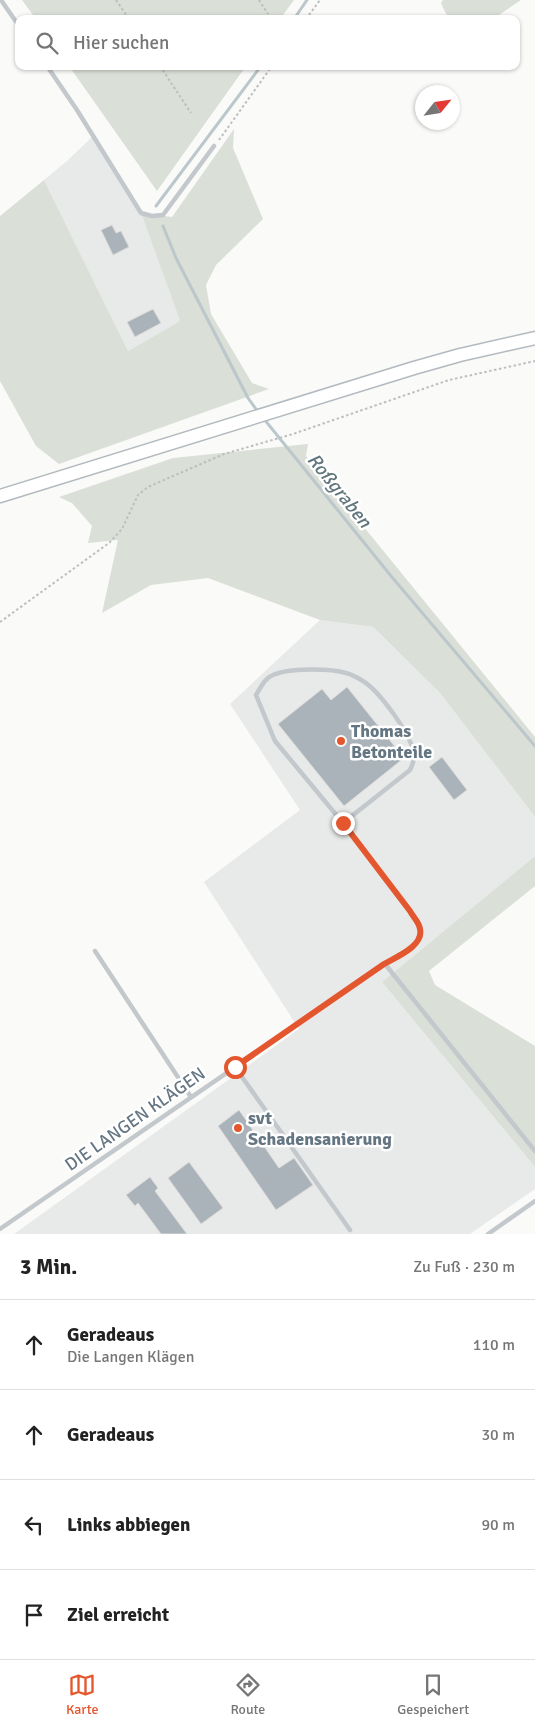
<!DOCTYPE html>
<html lang="de">
<meta charset="utf-8">
<style>
body{margin:0;font-family:Signika,sans-serif;background:#f6f6f6;color:#222}
.compass{position:absolute;left:415px;top:85px;width:45px;height:45px;border-radius:50%;background:#fff;box-shadow:0 1px 4px #0004;rotate:60deg}
.stop{position:absolute;width:15px;height:15px;margin:-11px;border:4px solid #e4572e;border-radius:50%;background:#fff}
.stop.end{background:#e4572e;border-color:#fff;box-shadow:0 1px 5px #0008}
.list{margin:0;padding:0;list-style:none}
h2{display:flex;justify-content:space-between;align-items:center;height:65px;margin:0;padding:0 20px;font-size:21px}
h2 small{font-size:16px;font-weight:400;color:#767676}
.list li{display:grid;grid-template-columns:32px 1fr auto;gap:15px;align-items:center;box-sizing:border-box;height:90px;padding:0 20px;border-top:1px solid #e0e0e0}
.list b{display:block;font-size:19px;white-space:nowrap}
.list p{margin:0;font-size:16px;white-space:nowrap;color:#767676}
.list em{font-size:16px;font-style:normal;color:#767676}
.icon{flex:none;width:28px;height:28px;fill:none;stroke:currentColor;stroke-width:2;stroke-linecap:round;stroke-linejoin:round}
.map{position:relative;flex:none;width:535px;height:1234px;overflow:hidden}
.search{position:absolute;background:#fff;box-shadow:0 1px 4px #0004;left:15px;right:15px;top:15px;height:55px;display:flex;align-items:center;gap:12px;box-sizing:border-box;padding:0 18px;border-radius:10px;color:#767676;font-size:19px}
.sheet{height:425px;background:#fff}
nav{display:flex;justify-content:space-around;align-items:center;box-sizing:border-box;height:70px;border-top:1px solid #e0e0e0;background:#fff;font-size:14px;color:#767676}
nav a{display:grid;justify-items:center;gap:2px}
nav .on{color:#e4572e}
.map>svg:first-child{display:block}
.built{fill:#e8e9e9}
.green{fill:#dadfd7}
.lines{fill:none;stroke-linecap:round;stroke-linejoin:round}
.stream{stroke:#bbc7cb;stroke-width:3}
.building{fill:#aab3b9;stroke:#dcdcda}
.secondary-casing{stroke:#b3babf;stroke-width:15}
.path{stroke:#bbbfc2;stroke-width:2;stroke-dasharray:2.5 2.5;stroke-linecap:butt}
.lane{stroke:#c3c8cc;stroke-width:4.5}
.secondary{stroke:#fff;stroke-width:12}
.route{stroke:#e4572e;stroke-width:6}
.poi-dot{fill:#e4572e;stroke:#fff;stroke-width:2}
.labels{text-anchor:middle;stroke-width:5;stroke-linejoin:round;paint-order:stroke}
.poi-label{font-size:18px;font-weight:bold;fill:#657683;stroke:#fff;text-anchor:start}
.street-label{font-size:18px;fill:#657683;stroke:#fff}
.water-label{font-size:19px;font-style:italic;fill:#60757c;stroke:#fff}
</style>
<div class="map">
<svg width="535" height="1234" viewBox="0 0 535 1234">
<rect width="100%" height="100%" fill="#fafaf8"/>
<path class="built" d="M93,136L141,213L180,321L128,351L44,180L67,161Z
M320,620L373,627L440,693L535,817V856L382,982L535,1167V1189L470,1234H14L299,1029L204,882L300,810L230,704Z"/>
<path class="green" d="M22,0H294L280,19H36Z
M443,0H521L493,19H453C446,16 444,10 441,3Z
M69,66H246L157,191Z
M234,129L233,148L263,219L216,265L206,285L211,314L252,383L269,389L59,464L36,446L0,381V216L44,180L128,351L180,321L141,213L172,217Z
M308,444L306,456L535,737V817L440,693L373,627L320,620L208,578L151,585L102,613L118,540L88,543L92,526L72,503L59,497L173,458Z
M535,856V886L429,971L435,985L535,1046V1167L382,982Z"/>
<g class="lines">
<path class="stream" d="M294,19L307,0
M156,206L261,66
M163,226L176,258L248,398L258,412
M264,419L391,576L535,746"/>
</g>
<path class="building" d="M112,225L116,233L121,231L129,247L113,255L101,230Z
M153,309L161,323L135,337L127,322Z
M347,687L404,758L344,806L278,724L322,689L331,700Z
M442,757L467,790L454,800L429,767Z
M239,1110L279,1168L294,1158L313,1185L276,1210L218,1126Z
M189,1162L223,1208L201,1224L168,1178Z
M150,1177L158,1188L155,1191L187,1234H161L138,1203L135,1206L126,1195Z"/>
<g class="lines">
<defs>
<path id="secondary" d="M0,496L414,368L460,355L535,338"/>
</defs>
<use href="#secondary" class="secondary-casing"/>
<path class="path" d="M116,0L129,19
M259,0L268,14
M306,19L320,0
M160,66L191,113
M219,140L272,66
M0,622L109,543L122,529L138,495L148,487L224,454L293,434L449,380L535,361"/>
<path class="lane" d="M1,0L19,26
M47,66L77,110L141,213L152,216L163,215L214,146
M95,951L191,1097
M385,964L535,1151
M235,1067L350,1230
M0,1229L385,964C396,957 424,946 420,929C419,923 413,917 410,911L352,834L343,823L275,741L256,695C261,687 265,678 273,675C288,668 330,668 346,673C351,674 358,678 363,681C379,691 413,736 414,756C414,760 412,766 410,770L343,823
M488,1234L535,1201"/>
<use href="#secondary" class="secondary"/>
</g>
<g class="lines">
<path class="route" d="M235,1067L384,964C396,957 424,946 420,929C419,922 413,917 410,911L343,823"/>
</g>
<g class="poi-dot">
<circle cx="341" cy="741" r="5"/>
<circle cx="238" cy="1128" r="5"/>
</g>
<g class="labels">
<g class="poi-label">
<text x="351" y="737">Thomas<tspan x="351" dy="21">Betonteile</tspan></text>
<text x="248" y="1124">svt<tspan x="248" dy="21">Schadensanierung</tspan></text>
</g>
<g class="street-label">
<text transform="translate(135 1119) rotate(-35)" y="6">DIE LANGEN KLÄGEN</text>
</g>
<g class="water-label">
<text transform="translate(340 490) rotate(51)" y="7">Roßgraben</text>
</g>
</g>
</svg>
<svg class="compass" viewBox="-18 -18 36 36"><path d="M0-13l5 13h-10z" fill="#e53935"/><path d="M0 13l5-13h-10z" fill="#767676"/></svg>
<div class="stop" style="left:235px;top:1067px"></div>
<div class="stop end" style="left:343px;top:823px"></div>
<div class="search"><svg class="icon" aria-label="search" viewBox="0 0 24 24"><circle cx="10" cy="10" r="6"/><path d="M15 15l6 6"/></svg>Hier suchen</div>
</div>
<section class="sheet">
<h2>3 Min.<small>Zu Fuß · 230 m</small></h2>
<ul class="list">
<li><svg class="icon" aria-label="ahead" viewBox="0 0 24 24"><path d="M12 20V5M6 11l6-6 6 6"/></svg><div><b>Geradeaus</b><p>Die Langen Klägen</p></div><em>110 m</em></li>
<li><svg class="icon" aria-label="ahead" viewBox="0 0 24 24"><path d="M12 20V5M6 11l6-6 6 6"/></svg><div><b>Geradeaus</b></div><em>30 m</em></li>
<li><svg class="icon" aria-label="left" viewBox="0 0 24 24"><path d="M17 20v-9H6M10 6l-5 5 5 5"/></svg><div><b>Links abbiegen</b></div><em>90 m</em></li>
<li><svg class="icon" aria-label="arrive" viewBox="0 0 24 24"><path d="M6 21V4h12l-3 4 3 4H6"/></svg><div><b>Ziel erreicht</b></div></li>
</ul>
</section>
<nav>
<a class="on"><svg class="icon" aria-label="map" viewBox="0 0 24 24"><path d="M3 6l6-2 6 2 6-2v14l-6 2-6-2-6 2zM9 4v14M15 6v14"/></svg>Karte</a>
<a><svg class="icon" aria-label="directions" viewBox="0 0 24 24"><path d="M12 3l9 9-9 9-9-9zM9 14v-3h6M13 9l2 2-2 2"/></svg>Route</a>
<a><svg class="icon" aria-label="saved" viewBox="0 0 24 24"><path d="M7 4h10v16l-5-4-5 4z"/></svg>Gespeichert</a>
</nav>
